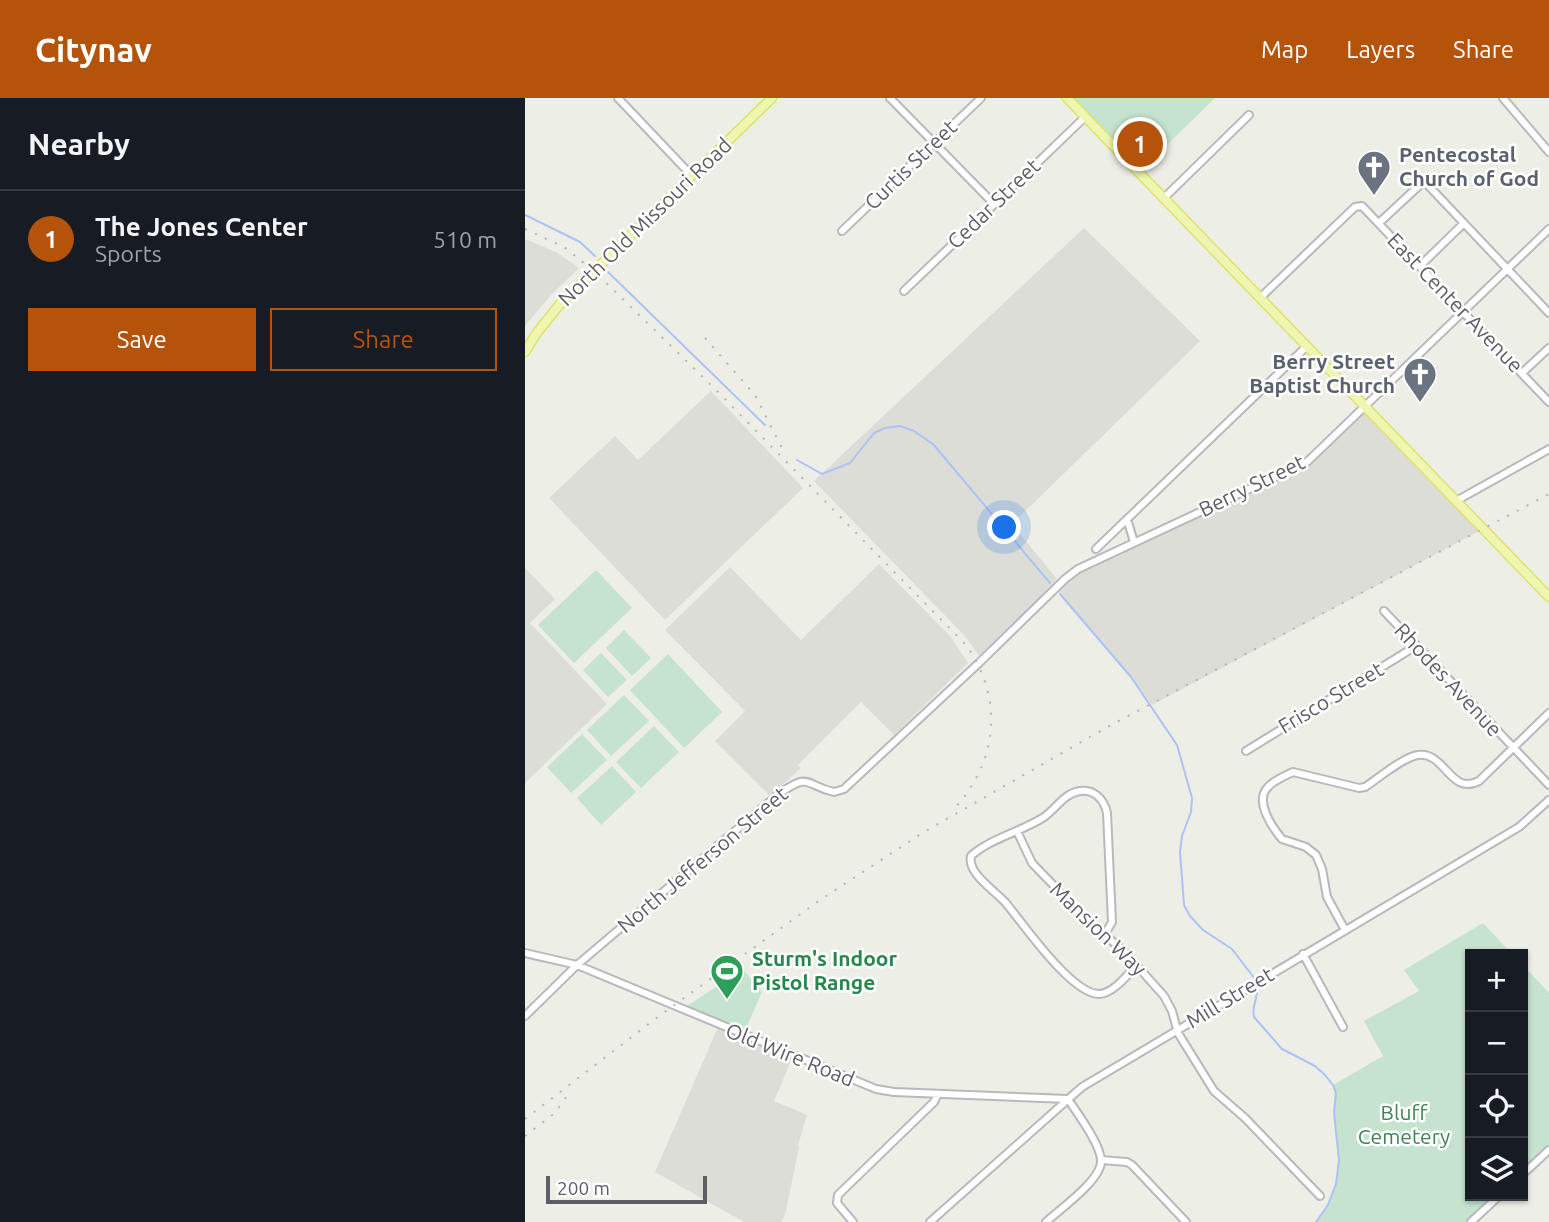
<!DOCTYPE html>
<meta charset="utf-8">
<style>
body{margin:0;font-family:Ubuntu,sans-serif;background:#20242c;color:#f1f3f6}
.controls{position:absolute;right:21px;bottom:21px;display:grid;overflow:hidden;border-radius:0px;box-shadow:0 2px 5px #0004}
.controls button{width:63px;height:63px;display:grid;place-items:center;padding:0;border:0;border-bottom:2px solid #363941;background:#171b24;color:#f1f3f6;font:35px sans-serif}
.scale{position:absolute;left:21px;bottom:18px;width:161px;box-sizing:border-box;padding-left:7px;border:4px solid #5d5e64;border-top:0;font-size:19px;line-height:24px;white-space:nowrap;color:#5d5e64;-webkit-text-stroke:5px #fff;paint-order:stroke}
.you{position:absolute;left:480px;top:430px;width:24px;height:24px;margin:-18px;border:5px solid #fff;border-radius:50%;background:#1a73e8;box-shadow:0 0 0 10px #1a73e833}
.badge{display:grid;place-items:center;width:46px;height:46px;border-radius:50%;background:#b45309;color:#fff;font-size:23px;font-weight:700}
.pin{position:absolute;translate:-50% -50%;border:4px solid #fff;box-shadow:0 2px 7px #0006}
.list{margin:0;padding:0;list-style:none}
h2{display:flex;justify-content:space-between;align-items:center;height:91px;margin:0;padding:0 28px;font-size:30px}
h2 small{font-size:23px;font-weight:400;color:#9ea1a6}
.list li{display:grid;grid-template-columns:46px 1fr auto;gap:21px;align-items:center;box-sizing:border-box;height:98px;padding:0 28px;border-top:2px solid #363941}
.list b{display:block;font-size:26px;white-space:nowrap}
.list p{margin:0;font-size:23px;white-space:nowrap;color:#9ea1a6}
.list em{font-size:23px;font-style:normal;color:#9ea1a6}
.actions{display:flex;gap:14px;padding:21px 28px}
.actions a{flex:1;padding:16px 0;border:2px solid #b45309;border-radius:0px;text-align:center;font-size:24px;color:#b45309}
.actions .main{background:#b45309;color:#fff}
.icon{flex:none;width:38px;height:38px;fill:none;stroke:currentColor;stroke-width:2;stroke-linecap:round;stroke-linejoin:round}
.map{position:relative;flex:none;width:1024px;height:1124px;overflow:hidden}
header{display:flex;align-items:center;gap:42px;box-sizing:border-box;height:98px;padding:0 35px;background:#b45309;color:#fff}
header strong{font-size:33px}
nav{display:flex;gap:38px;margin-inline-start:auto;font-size:24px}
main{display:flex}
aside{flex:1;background:#171b24}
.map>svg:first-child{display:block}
.industrial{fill:#ddddd8}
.green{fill:#c5e3ce}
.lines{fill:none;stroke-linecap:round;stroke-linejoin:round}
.stream{stroke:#aec2f6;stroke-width:2}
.minor-casing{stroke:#b8b8be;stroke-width:10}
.major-casing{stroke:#e1e26b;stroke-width:11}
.minor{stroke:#fff;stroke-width:6}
.major{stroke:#eef6b2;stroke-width:8}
.rail{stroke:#b5b5b6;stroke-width:2;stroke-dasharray:2 9;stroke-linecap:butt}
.labels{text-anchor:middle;stroke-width:5;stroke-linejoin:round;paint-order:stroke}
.worship-label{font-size:21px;font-weight:bold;fill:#5b616d;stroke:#fff;text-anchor:start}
.street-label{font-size:21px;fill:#5d5e64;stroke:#fff}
.leisure-label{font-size:21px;font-weight:bold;fill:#27864d;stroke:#fff;text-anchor:start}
.park-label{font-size:21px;fill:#3f8255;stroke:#fff}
</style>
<header>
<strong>Citynav</strong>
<nav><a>Map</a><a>Layers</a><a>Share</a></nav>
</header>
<main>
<aside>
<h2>Nearby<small></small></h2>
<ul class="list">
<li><span class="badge">1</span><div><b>The Jones Center</b><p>Sports</p></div><em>510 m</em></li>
</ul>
<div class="actions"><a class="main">Save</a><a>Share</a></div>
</aside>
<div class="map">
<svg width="1024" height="1124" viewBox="0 0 1024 1124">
<rect width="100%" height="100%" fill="#edeee6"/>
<path class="industrial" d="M559,130L675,243L487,426L532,481L456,560L439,537L289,383Z
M0,141L31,154L54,170L26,197L0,228Z
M186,293L278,390L140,522L24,400L90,338L113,362Z
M840,309L958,431L627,607L606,579L530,490L553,471L782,364Z
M354,466L426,539L443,565L369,637L336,604L273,667L276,670L245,698L190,643L220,613L140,532L205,469L276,542Z
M0,470L30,501L5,525L82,606L0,685Z
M194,927L268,958L249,1003L282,1017L273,1047L274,1049L260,1117L256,1124H219L130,1074Z"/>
<path class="green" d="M542,0H690L614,74Z
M71,472L107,510L49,565L13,527Z
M99,532L126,560L107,578L81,550Z
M76,555L102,582L83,599L58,572Z
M143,556L197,614L159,650L105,592Z
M99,597L124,623L86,658L62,632Z
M129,628L154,654L116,690L91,664Z
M57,636L82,662L46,695L22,669Z
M87,668L111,694L76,727L52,700Z
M958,825L987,856H945V1098H974L946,1124H791C822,1080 812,1064 809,1014C808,1004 811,997 808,987L858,958L839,923L894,893L879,872Z
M998,867L1024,895V1052L998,1076Z
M218,871L237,894L218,937L156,912Z"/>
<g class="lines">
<path class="stream" d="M0,117L55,144L70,158
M83,174L240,327
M272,362L297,376L325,365L349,335L360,330L375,328L389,333L408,346L525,485
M535,496L606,579L652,647L667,700L666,714L657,738L655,754L659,807L665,818L678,832L707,851L730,881
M732,888C734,899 726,908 729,919L757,951L790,968L800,977L808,987L811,995L809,1015L814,1062L811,1086L803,1107L791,1124"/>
<defs>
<path id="minor" d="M93,0L167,78
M365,0L469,106
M978,0L1024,54
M639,100L724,17
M854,125L899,83L1024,215
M317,133L456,0
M895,168L939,125
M379,193L560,19
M736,199L830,109L837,108L1024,304
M997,275L1024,250
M931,403L1024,351
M602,421L609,444
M571,451L782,248
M859,513L1024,687
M721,653L891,548
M492,733L507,765L533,792L544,808L598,852L639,898L647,913L653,935L689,993L720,1020L795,1098
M820,832L802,799L797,771L791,757L781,749L757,741C747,729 729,703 743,689C749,682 760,678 768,674L834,690L840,689C854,680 878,659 893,657C920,653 925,698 954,683L1024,615
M580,836L587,824L582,715C579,701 569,691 555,693C539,695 531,711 519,719C496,734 466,740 446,758C442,775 469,792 480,804C497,824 546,896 574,896C588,896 603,876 612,867
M0,855L52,867L351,991L369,994L543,1001
M778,856L818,929
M0,918L52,867L255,695C286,674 279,687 309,694L319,691L454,565L540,481L553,471L782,364L1024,131
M576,1062L602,1064L607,1067L661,1124
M998,1076L1024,1052
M328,1124L312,1105L313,1097L409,1004L413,996
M405,1124L557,989L994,729L1024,702
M521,1124C535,1111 575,1083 576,1064C577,1048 552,1015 543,1001
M946,1124L974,1098"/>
<path id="major" d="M542,0L1024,499
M0,254L11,236L35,206L247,0"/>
</defs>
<use href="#minor" class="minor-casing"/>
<use href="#major" class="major-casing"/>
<use href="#minor" class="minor"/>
<use href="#major" class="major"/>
<path class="rail" d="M0,131L39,149L69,173L190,291L442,548C479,602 473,664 428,712
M180,240L230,297L259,354
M0,1021L134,918L295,802L399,734L586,627L1024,396
M0,1038L30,1015L46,992"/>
</g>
<defs>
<symbol id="church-pin" viewBox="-11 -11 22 30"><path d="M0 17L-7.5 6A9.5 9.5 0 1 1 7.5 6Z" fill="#6b7280" stroke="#fff"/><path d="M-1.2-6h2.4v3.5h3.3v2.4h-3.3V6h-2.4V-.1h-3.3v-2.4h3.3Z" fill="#fff"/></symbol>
<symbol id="stadium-pin" viewBox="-11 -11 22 30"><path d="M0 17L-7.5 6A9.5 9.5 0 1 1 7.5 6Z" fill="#2e9e5b" stroke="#fff"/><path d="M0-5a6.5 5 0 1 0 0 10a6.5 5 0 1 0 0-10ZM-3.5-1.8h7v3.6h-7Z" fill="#fff"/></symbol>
</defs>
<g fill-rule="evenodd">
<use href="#church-pin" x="830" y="50" width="38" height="52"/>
<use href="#church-pin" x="876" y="257" width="38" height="52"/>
<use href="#stadium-pin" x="183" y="854" width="38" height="52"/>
</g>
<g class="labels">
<g class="worship-label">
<text x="874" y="64">Pentecostal<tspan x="874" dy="24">Church of God</tspan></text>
<text x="870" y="271" text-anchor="end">Berry Street<tspan x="870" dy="24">Baptist Church</tspan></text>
</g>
<g class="street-label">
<text transform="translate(386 67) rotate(-44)" y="7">Curtis Street</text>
<text transform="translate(469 106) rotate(-44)" y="7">Cedar Street</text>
<text transform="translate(120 124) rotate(-44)" y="7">North Old Missouri Road</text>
<text transform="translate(930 205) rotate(46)" y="7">East Center Avenue</text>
<text transform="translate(727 388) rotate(-26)" y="7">Berry Street</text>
<text transform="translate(923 582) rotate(47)" y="7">Rhodes Avenue</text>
<text transform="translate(806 600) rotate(-31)" y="7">Frisco Street</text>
<text transform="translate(178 762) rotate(-40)" y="7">North Jefferson Street</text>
<text transform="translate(573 831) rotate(44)" y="7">Mansion Way</text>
<text transform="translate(705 900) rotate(-31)" y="7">Mill Street</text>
<text transform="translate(265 957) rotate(22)" y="7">Old Wire Road</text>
</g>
<g class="leisure-label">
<text x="227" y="868">Sturm's Indoor<tspan x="227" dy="24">Pistol Range</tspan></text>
</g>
<g class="park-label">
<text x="879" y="1022">Bluff<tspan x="879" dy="24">Cemetery</tspan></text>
</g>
</g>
</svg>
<div class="controls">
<button>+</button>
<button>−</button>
<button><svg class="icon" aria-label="locate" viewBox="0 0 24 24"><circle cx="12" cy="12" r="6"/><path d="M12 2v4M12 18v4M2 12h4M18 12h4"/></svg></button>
<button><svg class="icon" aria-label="layers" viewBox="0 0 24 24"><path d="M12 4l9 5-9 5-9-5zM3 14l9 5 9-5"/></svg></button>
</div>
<div class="scale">200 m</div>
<div class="you"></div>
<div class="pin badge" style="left:615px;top:46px">1</div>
</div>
</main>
